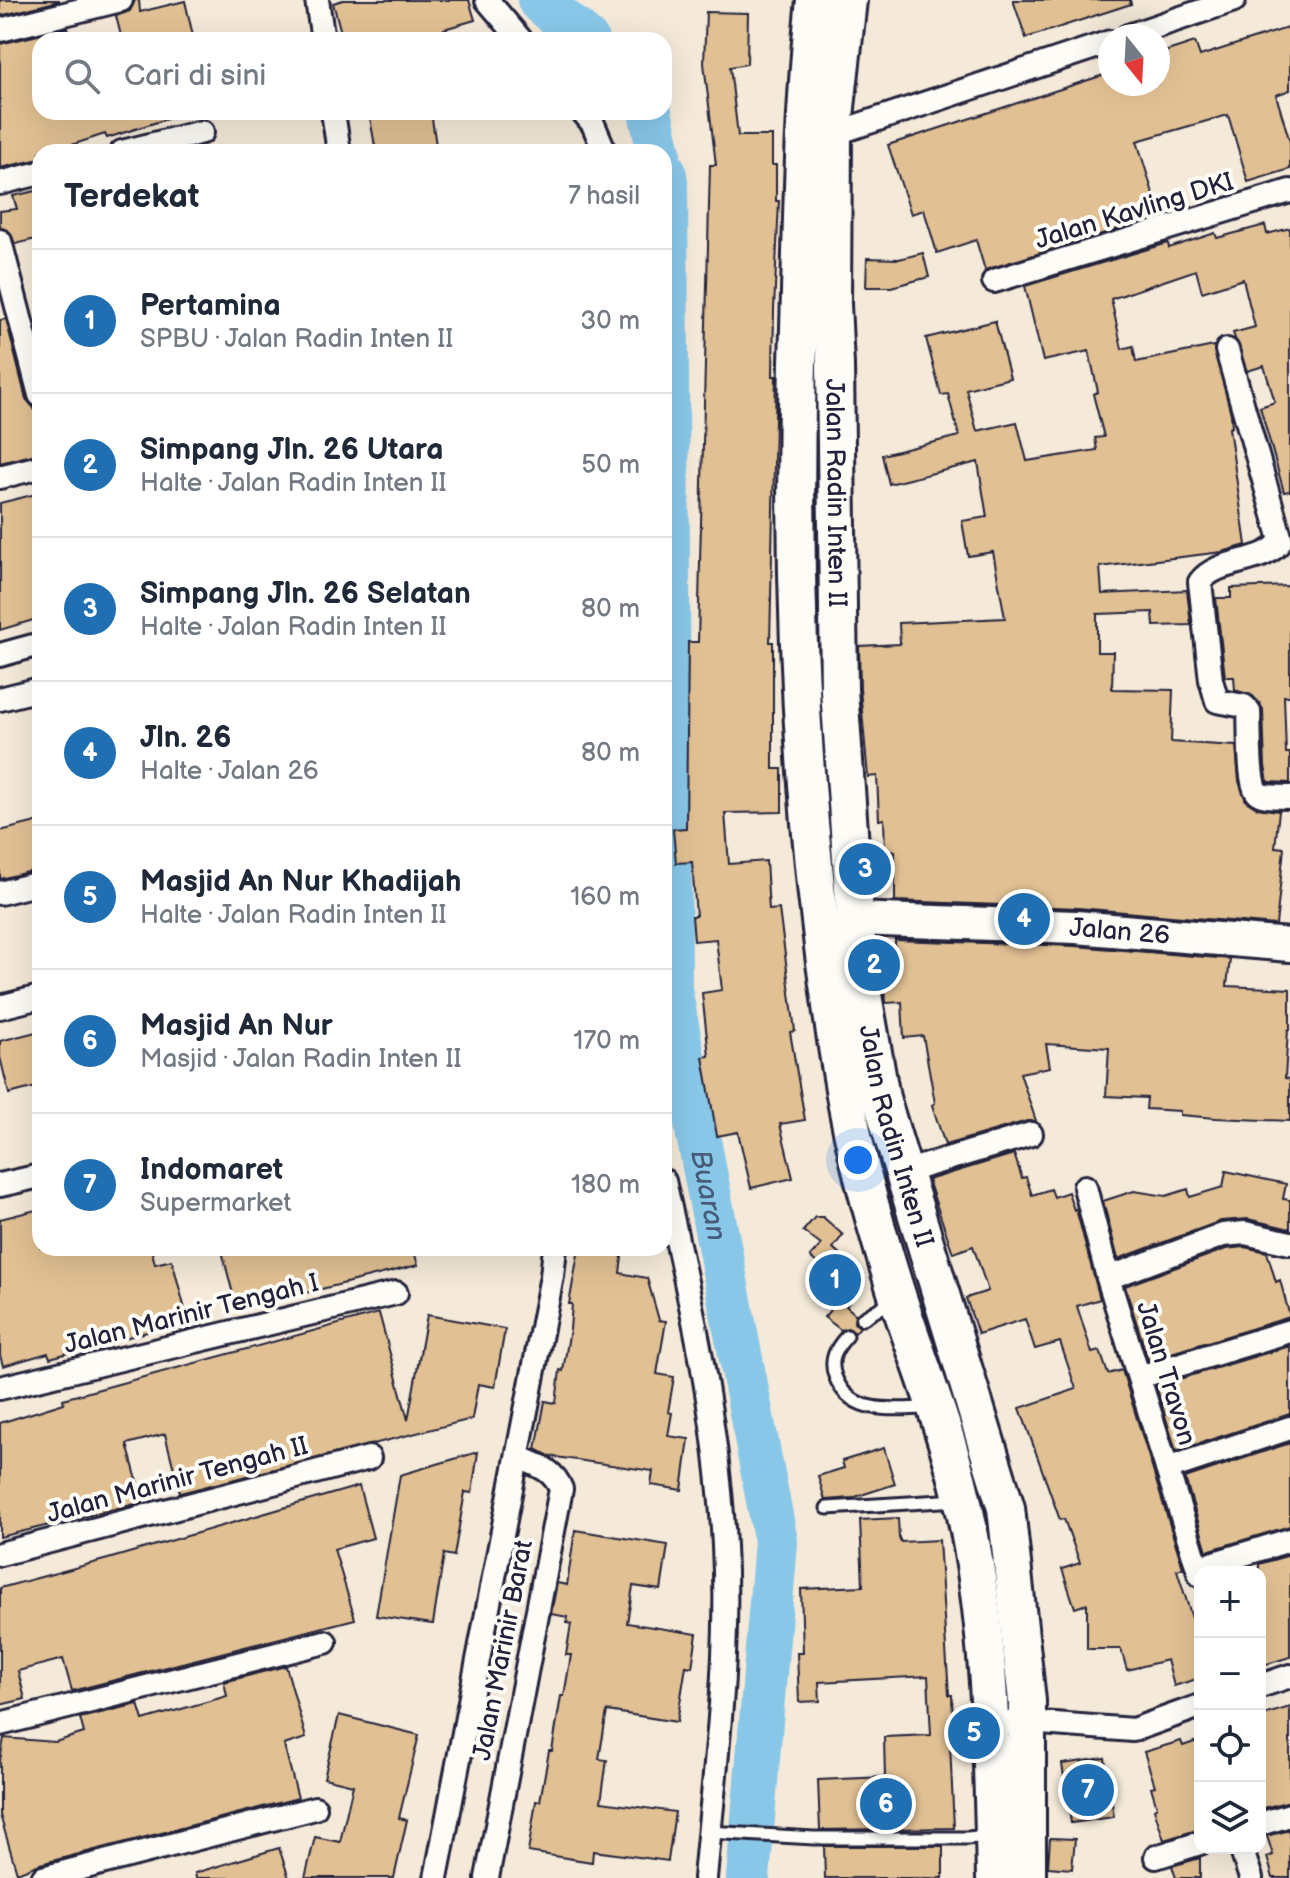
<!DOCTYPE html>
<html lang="id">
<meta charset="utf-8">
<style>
body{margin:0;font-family:"Balsamiq Sans",sans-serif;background:#f2f2f3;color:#1f2937}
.controls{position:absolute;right:24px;bottom:24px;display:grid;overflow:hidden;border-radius:16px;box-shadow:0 8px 32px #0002}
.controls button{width:72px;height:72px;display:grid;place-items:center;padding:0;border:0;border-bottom:2px solid #e0e1e3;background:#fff;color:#1f2937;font:40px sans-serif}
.compass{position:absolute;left:1098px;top:24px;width:72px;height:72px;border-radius:50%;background:#fff;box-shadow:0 8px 32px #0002;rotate:162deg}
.you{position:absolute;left:858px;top:1160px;width:28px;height:28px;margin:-20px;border:6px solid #fff;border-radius:50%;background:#1a73e8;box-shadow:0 0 0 12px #1a73e833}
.badge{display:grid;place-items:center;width:52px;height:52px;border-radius:50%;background:#1f6fb2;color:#fff;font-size:26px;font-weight:700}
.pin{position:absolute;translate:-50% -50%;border:4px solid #fff;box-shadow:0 2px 8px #0006}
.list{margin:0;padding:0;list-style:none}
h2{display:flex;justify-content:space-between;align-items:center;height:104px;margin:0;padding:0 32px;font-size:34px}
h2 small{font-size:26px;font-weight:400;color:#747a83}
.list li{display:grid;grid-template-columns:52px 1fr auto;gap:24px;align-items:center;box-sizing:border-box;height:144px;padding:0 32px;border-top:2px solid #e0e1e3}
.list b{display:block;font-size:30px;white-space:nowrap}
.list p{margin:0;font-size:26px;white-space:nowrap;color:#747a83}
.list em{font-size:26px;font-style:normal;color:#747a83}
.icon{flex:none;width:44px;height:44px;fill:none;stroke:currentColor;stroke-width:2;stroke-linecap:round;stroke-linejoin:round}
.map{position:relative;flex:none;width:1290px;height:1878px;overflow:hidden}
.search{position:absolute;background:#fff;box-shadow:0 8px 32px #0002;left:32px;top:32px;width:640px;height:88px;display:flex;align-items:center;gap:20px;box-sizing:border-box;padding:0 28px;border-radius:24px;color:#747a83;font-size:30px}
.panel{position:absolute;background:#fff;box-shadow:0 8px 32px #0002;left:32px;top:144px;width:640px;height:1112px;border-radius:24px}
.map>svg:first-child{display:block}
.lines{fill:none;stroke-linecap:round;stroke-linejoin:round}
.river{stroke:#89c7e9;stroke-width:44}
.building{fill:#e1c093;stroke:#22223b;stroke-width:2}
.lane-casing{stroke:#22223b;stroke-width:17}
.street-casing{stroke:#22223b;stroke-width:28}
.secondary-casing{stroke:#22223b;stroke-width:38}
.primary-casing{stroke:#22223b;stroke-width:42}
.lane{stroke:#fdfcf7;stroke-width:11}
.street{stroke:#fdfcf7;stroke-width:22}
.secondary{stroke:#fdfcf7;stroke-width:32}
.primary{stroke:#fdfcf7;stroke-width:36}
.labels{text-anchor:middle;stroke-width:8;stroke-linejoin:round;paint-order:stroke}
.street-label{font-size:26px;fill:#22223b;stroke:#fdfcf7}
.water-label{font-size:28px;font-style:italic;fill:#465c78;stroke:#fdfcf7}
</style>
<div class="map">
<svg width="1290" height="1878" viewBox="0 0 1290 1878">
<rect width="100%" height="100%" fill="#f5ead9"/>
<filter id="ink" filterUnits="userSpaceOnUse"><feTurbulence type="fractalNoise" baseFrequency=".0125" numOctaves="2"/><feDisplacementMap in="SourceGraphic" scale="16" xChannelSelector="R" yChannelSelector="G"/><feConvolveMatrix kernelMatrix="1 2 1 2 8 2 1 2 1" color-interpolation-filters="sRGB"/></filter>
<g filter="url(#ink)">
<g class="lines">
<g class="river">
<path d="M539,0L587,40"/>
<path d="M650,112L659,152"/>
<path id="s1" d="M664,171L666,182L670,989L776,1542L748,1878"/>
</g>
</g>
<path class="building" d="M0,0H59V1L0,16Z
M135,0H139L140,12L185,1L194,40H122L116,16L130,11Z
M343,0H469L475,20L444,29L447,40H343L333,3Z
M1013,0H1130L1131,4L1026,38Z
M706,12L748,13L747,64L730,67L738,136H772V165H776V201H779L774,310L773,376H776L770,642H773V769H782V812L725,813L729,864L766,861L769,910L779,909L795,1031L790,1032L805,1120L780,1124L793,1178L751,1188L738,1132L717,1136L703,1057L709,1056L702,993L722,990L716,939L694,941L692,916H696L692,862L676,863L673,829L686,828L688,642H698L710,165H716L704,63Z
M1290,27V90L1276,95L1290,142V169L1248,182L1228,115L1137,141L1160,216L985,270L976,240L937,253L924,210L911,214L888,145L1110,73V84H1158V54L1195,42L1200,56Z
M68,28L72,40H40V112H175L176,116L107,138L105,134L50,152H40V159L0,168V44Z
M369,112H431L437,152H376Z
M40,190V238L15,244L10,232L0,227V211L17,209L13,196Z
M1265,225L1267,234L1290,228V491L1284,492L1260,407L1275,402L1264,366L1247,371L1233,333L1255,327L1243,279L1202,292L1196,270L1111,299L1122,349L1133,346L1136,362L1214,346L1231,414L1232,427L1229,428L1246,545L1222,552L1100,567L1102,594L1187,590L1191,625L1154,626L1153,612L1097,614V652H1113L1112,689L1173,690L1171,742L1236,746L1239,781L1246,801L1257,808L1279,811L1275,847L1284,848L1276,925L1078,908L895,901V851L885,852L884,819L879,820L877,776L868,777L860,689L859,646L900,644L899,623L1005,618L993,552L968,556L962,521L987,517L978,462L889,484L882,455L959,436L948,394L941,395L926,338L995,321L1010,378L966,389L977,431L1017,422L1027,461L1097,450L1095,438L1104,437L1093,394L1098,392L1089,351L1043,361L1025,286L1168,243L1169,248L1215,233L1217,238Z
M923,253L929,277L891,287H866L867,258L899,259Z
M6,319L26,399L34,408L40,432V453L0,463V320Z
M40,493V618L0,630V503Z
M1290,586V696H1284L1286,753H1290V783L1270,782H1268L1265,766L1263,709L1253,696L1235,690L1234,677H1225L1216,598H1231V588Z
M40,821V869L0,879V831Z
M895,940L1075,946L1230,959L1227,986L1290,989V1030H1288L1285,1078L1290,1079V1121L1216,1118L1180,1115V1111L1146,1109L1147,1098L1106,1096L1109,1048L1046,1044L1050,1067L1020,1073L1036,1121H1027L945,1145L932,1105L935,1103L923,1036L904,1038L902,1002L886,1003L885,984L888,983L886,948H895Z
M40,1031V1086L9,1094L0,1057V1041Z
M1014,1154L1022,1178L1026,1177L1032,1195L1051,1189L1054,1197L1068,1192L1074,1210L1076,1209L1100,1299L1077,1306L1092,1353L1100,1351L1108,1374L1122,1370L1183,1568L1177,1570L1197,1634L1200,1633V1678L1174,1686L1167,1660L1127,1670L1121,1649H1087V1604L1075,1608L1062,1569L1080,1563L1064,1519L1060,1520L1020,1408L1076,1389L1060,1342L1035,1349L1025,1319L978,1334L966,1298L988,1291L973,1246L953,1253L928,1180Z
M1226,1171L1286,1184L1283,1199L1290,1200V1229L1248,1219L1221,1221L1118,1259L1103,1201L1134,1191L1166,1196L1188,1189L1190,1197L1223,1187Z
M40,1209V1248H151L155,1264L172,1260L188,1321L50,1358L48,1353L3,1366L0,1355V1219Z
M815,1217H823L843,1235L833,1248L850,1263L840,1275L859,1291L846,1306L855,1314L854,1323L860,1327L855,1333L848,1328L841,1330L824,1317L837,1302L819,1286L829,1274L810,1257L821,1245L803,1231Z
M1244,1247L1267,1252L1276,1282L1280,1280L1290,1317L1148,1360L1125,1286L1226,1249Z
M234,1248H413L418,1265L237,1310L222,1251Z
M579,1248H623L620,1273L647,1278L659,1320L666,1321L657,1374L674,1377L668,1412L672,1413L668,1436L689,1439L682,1490L651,1485L653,1471L549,1456L536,1449L545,1401L556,1403L560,1370L563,1371L570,1329L572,1304H569Z
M379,1313L408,1420L427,1315L505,1329L495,1387L478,1384L472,1419L180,1493L165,1434L127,1444L143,1502L0,1537V1423L64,1403L63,1399Z
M1290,1346V1414L1176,1451L1156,1386Z
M1290,1443V1526L1207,1551L1185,1478Z
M884,1448L895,1484L852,1498L825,1500L818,1476L844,1468L842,1461Z
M478,1452L472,1493L465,1492L454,1556L444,1554L433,1624L376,1616L400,1475Z
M359,1486L373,1538L334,1549L355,1619L72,1691L63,1659L18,1671L25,1699L0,1705V1588L108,1559Z
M898,1518L899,1538L901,1542L939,1540L949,1695H952L953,1723H949L954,1828L820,1830L818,1780L885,1777L884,1737L931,1735L928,1676L819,1682L820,1701L799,1702L797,1653H803L801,1589L863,1586L860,1520Z
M575,1530L668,1545L661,1590L633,1586L627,1623L697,1634L692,1667L686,1666L677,1722L607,1711L599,1759L607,1760L601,1802L675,1812L668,1861L593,1851L592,1862L528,1852L536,1801H540L549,1751H552L561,1696H564L571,1655H566L571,1624L567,1623L568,1617L551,1614L557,1583L567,1585Z
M1290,1555V1657L1260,1666L1259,1564Z
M286,1666L306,1738L284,1745L298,1798L40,1864L17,1873L0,1815V1761L4,1738L55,1742L84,1733L80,1718L138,1704L143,1720L227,1696L224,1682Z
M1290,1707V1801L1260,1809V1716Z
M339,1715L419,1735L399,1818L407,1820L394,1878H305L315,1837L340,1842L353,1785L324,1778Z
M1200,1740V1829L1164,1840L1154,1809L1157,1807L1151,1787L1155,1786L1144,1752L1181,1741L1183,1746Z
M1105,1758L1114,1817L1071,1823L1062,1764Z
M1290,1830V1878H1273L1267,1857L1273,1855L1267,1836Z
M1050,1838L1075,1839L1072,1869L1048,1867Z
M824,1846H943V1878H825Z
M279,1848L289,1878H196L195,1873Z
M1200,1858V1878H1176L1172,1866Z"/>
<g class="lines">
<defs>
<path id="lane" d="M862,1319L892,1301
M847,1336C836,1348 829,1359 835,1376C850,1417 893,1408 928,1408
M827,1508L958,1500
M709,1832L814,1838H967L989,1836"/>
<path id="street" d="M317,0L323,40
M487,0L521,40
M0,30L121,0
M1128,36L1234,0
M333,112L339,152
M583,112L593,124L605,152
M833,134L1110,42
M122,152L202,132
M0,183L40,173
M0,241L40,395
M994,281L1290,191
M1227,350L1281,540C1267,565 1218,557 1200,582L1211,680L1217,701L1244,706L1249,711C1250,725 1248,786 1258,793C1265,798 1281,796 1290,797
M0,477L40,467
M0,655L40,644
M0,699L40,689
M0,893L40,883
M0,1007L40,997
M904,1172L1031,1134
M664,1181C691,1301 718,1423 724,1546C730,1656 715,1768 705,1878
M0,1185L40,1176
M1085,1187L1108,1278L1200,1575
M1108,1278L1223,1235L1245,1233L1290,1243
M1139,1377L1290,1331
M0,1388L396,1293
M1167,1469L1290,1428
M0,1554L369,1458
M1198,1568L1290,1540
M1260,1686L1290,1676
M0,1724L325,1642
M988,1724L1028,1722L1133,1730L1200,1706
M1260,1824L1290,1815
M1241,1848L1251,1878
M1156,1857L1200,1843
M43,1878L315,1808
M436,1878L552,1276L555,1248
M487,1878L561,1489C553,1469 537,1465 518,1457"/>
<g id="secondary">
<path id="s2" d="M854,919L1076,927L1290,945"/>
</g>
<g id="primary">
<path d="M815,0C802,120 802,242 798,362C791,607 803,854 845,1095C857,1163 877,1232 898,1298C920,1365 946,1430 962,1498C991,1622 992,1751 995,1878"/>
<path id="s3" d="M848,0L833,134L832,304L835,365L839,690L859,972L881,1098L1006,1508L1027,1701V1878"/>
</g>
</defs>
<use href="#lane" class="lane-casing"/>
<use href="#street" class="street-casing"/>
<use href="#secondary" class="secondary-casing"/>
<use href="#primary" class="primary-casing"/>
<use href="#lane" class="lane"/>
<use href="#street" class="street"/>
<use href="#secondary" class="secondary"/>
<use href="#primary" class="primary"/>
</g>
</g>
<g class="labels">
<g class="street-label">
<text transform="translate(1134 210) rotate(-17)" y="9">Jalan Kavling DKI</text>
<text dy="9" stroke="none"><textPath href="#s3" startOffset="494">Jalan Radin Inten II</textPath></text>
<text dy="9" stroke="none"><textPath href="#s2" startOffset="266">Jalan 26</textPath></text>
<text dy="9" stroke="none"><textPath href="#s3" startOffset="1142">Jalan Radin Inten II</textPath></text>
<text transform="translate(191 1313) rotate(-14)" y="9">Jalan Marinir Tengah I</text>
<text transform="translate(1167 1373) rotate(73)" y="9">Jalan Travon</text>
<text transform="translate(177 1479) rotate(-15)" y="9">Jalan Marinir Tengah II</text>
<text transform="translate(502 1650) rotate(-79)" y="9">Jalan Marinir Barat</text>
</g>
<g class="water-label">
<text dy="10" stroke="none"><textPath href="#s1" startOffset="1028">Buaran</textPath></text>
</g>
</g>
</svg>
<div class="controls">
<button>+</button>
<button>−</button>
<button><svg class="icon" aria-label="locate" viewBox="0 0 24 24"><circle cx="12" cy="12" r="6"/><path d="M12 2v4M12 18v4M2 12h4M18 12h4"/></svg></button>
<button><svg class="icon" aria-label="layers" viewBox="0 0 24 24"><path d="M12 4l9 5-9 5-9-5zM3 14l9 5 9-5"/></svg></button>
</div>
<svg class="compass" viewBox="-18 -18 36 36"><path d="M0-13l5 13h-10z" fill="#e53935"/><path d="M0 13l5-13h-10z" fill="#747a83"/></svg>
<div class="you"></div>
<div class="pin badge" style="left:835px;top:1280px">1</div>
<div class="pin badge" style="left:874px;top:965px">2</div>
<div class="pin badge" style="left:865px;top:869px">3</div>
<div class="pin badge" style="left:1024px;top:919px">4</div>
<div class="pin badge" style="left:974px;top:1733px">5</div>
<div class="pin badge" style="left:886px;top:1804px">6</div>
<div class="pin badge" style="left:1088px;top:1790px">7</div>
<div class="search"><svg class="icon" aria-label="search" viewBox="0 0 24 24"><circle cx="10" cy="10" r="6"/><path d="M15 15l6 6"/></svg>Cari di sini</div>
<section class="panel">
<h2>Terdekat<small>7 hasil</small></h2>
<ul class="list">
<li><span class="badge">1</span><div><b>Pertamina</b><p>SPBU · Jalan Radin Inten II</p></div><em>30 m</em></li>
<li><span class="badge">2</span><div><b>Simpang Jln. 26 Utara</b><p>Halte · Jalan Radin Inten II</p></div><em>50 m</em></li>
<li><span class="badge">3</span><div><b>Simpang Jln. 26 Selatan</b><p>Halte · Jalan Radin Inten II</p></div><em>80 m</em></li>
<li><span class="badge">4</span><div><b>Jln. 26</b><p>Halte · Jalan 26</p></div><em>80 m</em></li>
<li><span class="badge">5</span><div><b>Masjid An Nur Khadijah</b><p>Halte · Jalan Radin Inten II</p></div><em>160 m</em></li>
<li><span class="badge">6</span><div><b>Masjid An Nur</b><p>Masjid · Jalan Radin Inten II</p></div><em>170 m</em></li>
<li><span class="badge">7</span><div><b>Indomaret</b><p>Supermarket</p></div><em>180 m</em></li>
</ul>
</section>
</div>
